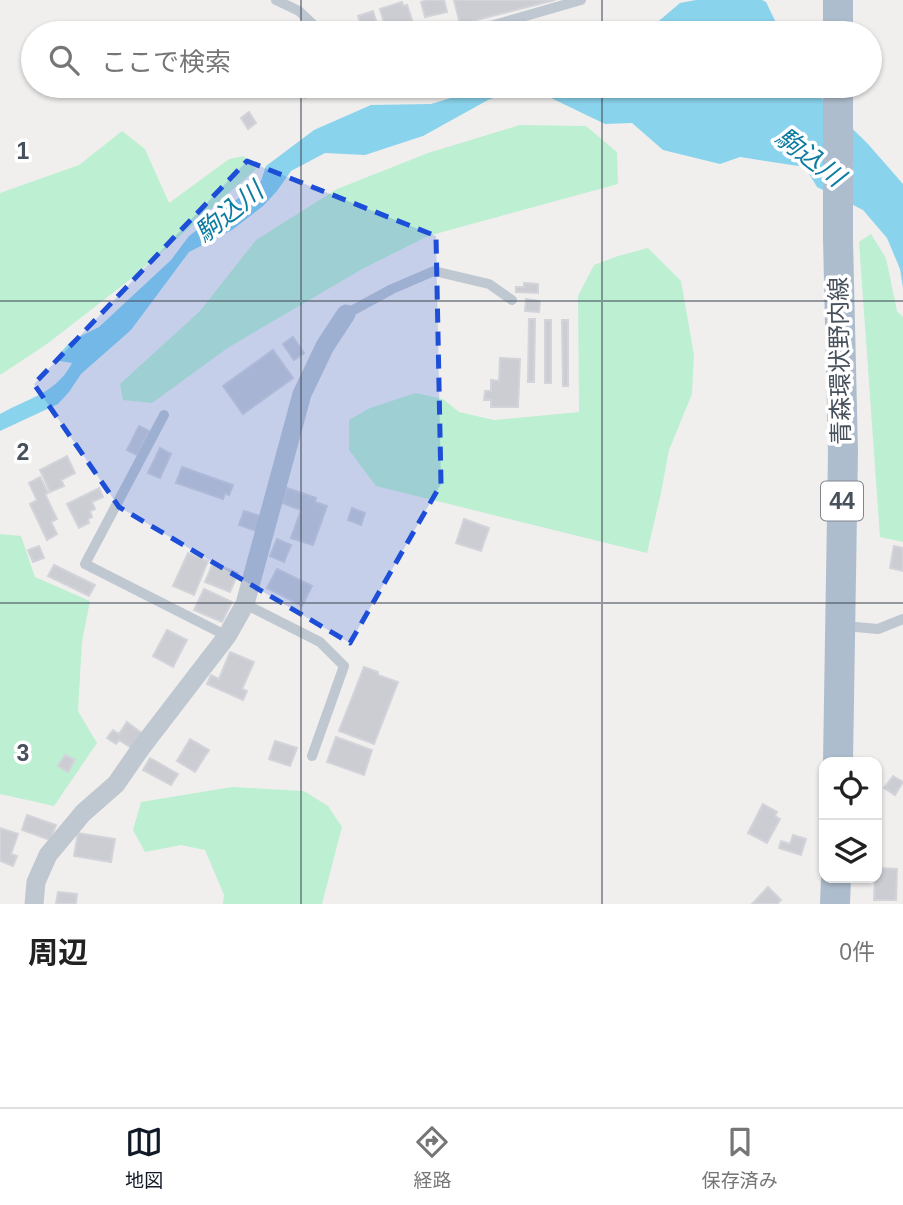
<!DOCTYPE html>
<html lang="ja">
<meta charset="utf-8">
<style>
body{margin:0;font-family:Helvetica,"Noto Sans JP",sans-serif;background:#f2f2f2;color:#222}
.controls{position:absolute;right:21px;bottom:21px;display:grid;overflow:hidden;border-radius:14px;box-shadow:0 2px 5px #0004}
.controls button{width:63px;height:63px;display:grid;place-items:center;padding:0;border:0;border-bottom:2px solid #e0e0e0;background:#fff;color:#222;font:35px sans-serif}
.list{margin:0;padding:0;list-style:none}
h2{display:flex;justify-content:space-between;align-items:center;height:91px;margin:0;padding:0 28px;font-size:30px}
h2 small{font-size:23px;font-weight:400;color:#767676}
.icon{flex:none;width:38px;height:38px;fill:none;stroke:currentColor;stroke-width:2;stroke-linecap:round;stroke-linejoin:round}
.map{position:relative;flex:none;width:903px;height:904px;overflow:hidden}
.search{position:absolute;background:#fff;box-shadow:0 2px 5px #0004;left:21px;right:21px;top:21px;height:77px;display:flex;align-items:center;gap:18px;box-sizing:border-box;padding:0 24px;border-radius:38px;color:#767676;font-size:26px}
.sheet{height:203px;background:#fff}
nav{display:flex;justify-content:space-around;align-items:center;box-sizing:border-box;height:98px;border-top:2px solid #e0e0e0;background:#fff;font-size:19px;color:#767676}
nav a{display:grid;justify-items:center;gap:4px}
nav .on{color:#111827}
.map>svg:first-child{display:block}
.green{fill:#bdefd2}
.water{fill:#8ad3ec}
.building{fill:#cbcdd3;stroke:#d2d4da;stroke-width:2}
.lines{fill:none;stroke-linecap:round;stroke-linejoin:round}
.service{stroke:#bfc8d1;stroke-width:10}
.minor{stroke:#bfc8d1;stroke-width:19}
.primary{stroke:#aebdcd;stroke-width:30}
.marked{fill:#1d4ed8;fill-opacity:0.2;stroke:#1d4ed8;stroke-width:5;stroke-dasharray:14 9;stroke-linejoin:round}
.grid{fill:none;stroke:#47515c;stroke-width:2;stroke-opacity:0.55}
.labels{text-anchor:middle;stroke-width:7;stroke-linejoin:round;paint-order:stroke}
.shield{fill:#fff;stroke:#7e858d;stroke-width:2}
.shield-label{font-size:23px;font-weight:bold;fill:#47515c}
.street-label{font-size:24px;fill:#47515c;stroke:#fff}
.water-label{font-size:26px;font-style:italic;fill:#0d7ca1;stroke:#fff}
.grid-label{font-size:23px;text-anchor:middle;font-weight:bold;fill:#47515c;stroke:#fff;stroke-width:7;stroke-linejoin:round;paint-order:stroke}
</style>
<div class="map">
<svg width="903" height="904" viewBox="0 0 903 904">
<rect width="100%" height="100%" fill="#f1efee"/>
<path class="green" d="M520,125L586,126L617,152L618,184L428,236L364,268L229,347L152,403L123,400L120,384L200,311L256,240L337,189L428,153Z
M122,131L145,149L169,203L229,159L244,156L256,169L132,278L47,344L0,375V193L79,165Z
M871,234L886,258L897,311L903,317V542L880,537L859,242Z
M648,248L681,281L694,355L692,394L669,450L661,493L647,553L376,486L349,450V420L370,408L416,393L443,399L459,412L494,420L579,412L578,296L594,265L618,256Z
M0,534L21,536L35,577L90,601L82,642L78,711L97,743L54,806L0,794Z
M232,787L304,791L328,806L342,827L322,904H223L224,895L205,850L181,845L145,852L133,830L141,802Z"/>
<path class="water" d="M696,0H762L766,2L781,33H662L660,27L647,31L680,3Z
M489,86H528L488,100L423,136L365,155L325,153L291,171L277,191L263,206L232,230L189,252L131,330L81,374L69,392L58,404L0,431V414C28,398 56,394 72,363L54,360L71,341L99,327L171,260L189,236L261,181L266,166L314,130L371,105L431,104L481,89Z
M552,86H809L868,144L903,184V288L900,269L887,238L863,210L817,187L805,167L740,157L720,164L663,150L632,123L605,124L551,98Z"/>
<path class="building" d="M428,0H444L447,12L425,17L421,2Z
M454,0H555L460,24Z
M402,2L403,6L407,5L414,26L387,33L380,9Z
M373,11L377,24L362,29L358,16Z
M296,86H323L305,98Z
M249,112L256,123L248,129L241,118Z
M524,283L538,284V293L516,292V287H524Z
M526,299L540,301L539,312L525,311Z
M529,319H535L534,382H528Z
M545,320H551V383H545Z
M562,320H568V386H563Z
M293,337L304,353L294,360L283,344Z
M273,350L293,378L243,414L223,386Z
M500,358L520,359L518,407H491V400H484L485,391H491V380L499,381Z
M139,426L149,431L137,455L127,450Z
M160,448L171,454L160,478L148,473Z
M67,456L75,473L61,480L64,486L50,492L40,470Z
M182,467L233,485L229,495L225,493L223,499L176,483Z
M40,477L48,493L45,494L57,519L51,522L57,534L47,540L30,504L37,500L29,483Z
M99,488L103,497L92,502L95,509L90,511L92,517L88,519L89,523L79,528L67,504Z
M287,488L316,498L315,502L327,506L313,545L291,538L301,510L282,503Z
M352,508L365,513L361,525L348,520Z
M244,511L263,517L259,532L239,525Z
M464,519L489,528L481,551L456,543Z
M277,539L291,545L284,562L270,556Z
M39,546L44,558L33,562L28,550Z
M894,546L903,548V571L890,568Z
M188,553L208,561L194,595L173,586Z
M213,563L238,573L230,592L205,582Z
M54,565L95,585L89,596L48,576Z
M277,569L312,586L302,606L267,588Z
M204,589L232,602L222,622L194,610Z
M167,630L187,640L173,667L153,656Z
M230,652L254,662L242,689L247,691L243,700L207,684L211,675L219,679Z
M364,667L378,672V675L398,682L374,744L339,731Z
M127,722L143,734L133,749L119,740L116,744L107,738L113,730L119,734Z
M336,737L372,750L364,775L327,762Z
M190,739L209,750L195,772L177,761Z
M275,741L297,748L290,766L269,759Z
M65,755L75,760L68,772L58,766Z
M150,758L178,774L171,785L143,770Z
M893,776L903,782L895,795L884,788Z
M763,804L777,812L775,816L780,819L767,843L748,833Z
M27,815L56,825L50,840L22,830Z
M0,828L18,834L11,854L17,856L13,866L0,861Z
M78,833L115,839L111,862L74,856Z
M793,835L806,839L801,855L779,848L781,841L790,844Z
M877,868L897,869L896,900H874L875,878H877Z
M768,887L781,900L777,904H752Z
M58,892L77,894L76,904H56Z"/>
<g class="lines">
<path class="service" d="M276,0L299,11L322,33
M466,33L581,0
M346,314L392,289L434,271L489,284L512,300
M164,415L85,564L227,636
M245,604L320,642L344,666L312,756
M844,626L878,629L903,619"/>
<path class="minor" d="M34,904L36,882L48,855L83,813L116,784L141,748L227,636L245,604L302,394L325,346L346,314"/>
<path class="primary" d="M838,33V0
M838,86V239L843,452L838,762
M835,904L836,878"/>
</g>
<path class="marked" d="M247,161L436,236L441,484L350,643L119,507L34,384Z"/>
<path class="grid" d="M301,0V33M602,0V33M301,86V904M602,86V904M0,301H903M0,603H903"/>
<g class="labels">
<rect class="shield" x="821" y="481.5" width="42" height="39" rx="5"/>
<g class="shield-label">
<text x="842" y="509">44</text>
</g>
<g class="street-label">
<text transform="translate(840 361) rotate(-91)" y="8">青森環状野内線</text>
</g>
<g class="water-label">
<text transform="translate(810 157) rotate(37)" y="9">駒込川</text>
<text transform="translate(229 212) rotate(-39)" y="9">駒込川</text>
</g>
</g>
<g class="grid-label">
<text x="23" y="159">1</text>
<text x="23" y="460">2</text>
<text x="23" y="761">3</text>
</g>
</svg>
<div class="controls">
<button><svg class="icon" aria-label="locate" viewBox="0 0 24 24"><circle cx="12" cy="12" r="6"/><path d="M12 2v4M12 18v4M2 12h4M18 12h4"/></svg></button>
<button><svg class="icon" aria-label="layers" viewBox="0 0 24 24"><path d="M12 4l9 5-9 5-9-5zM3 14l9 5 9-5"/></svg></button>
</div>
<div class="search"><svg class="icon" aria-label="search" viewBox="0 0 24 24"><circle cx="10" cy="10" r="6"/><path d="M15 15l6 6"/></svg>ここで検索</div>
</div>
<section class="sheet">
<h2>周辺<small>0件</small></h2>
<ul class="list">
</ul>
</section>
<nav>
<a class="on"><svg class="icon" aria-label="map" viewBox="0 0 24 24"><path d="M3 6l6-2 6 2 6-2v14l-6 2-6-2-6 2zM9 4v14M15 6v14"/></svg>地図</a>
<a><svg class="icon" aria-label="directions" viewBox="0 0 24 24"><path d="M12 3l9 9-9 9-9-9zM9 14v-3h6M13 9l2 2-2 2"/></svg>経路</a>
<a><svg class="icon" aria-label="saved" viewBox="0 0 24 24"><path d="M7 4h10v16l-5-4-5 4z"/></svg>保存済み</a>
</nav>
